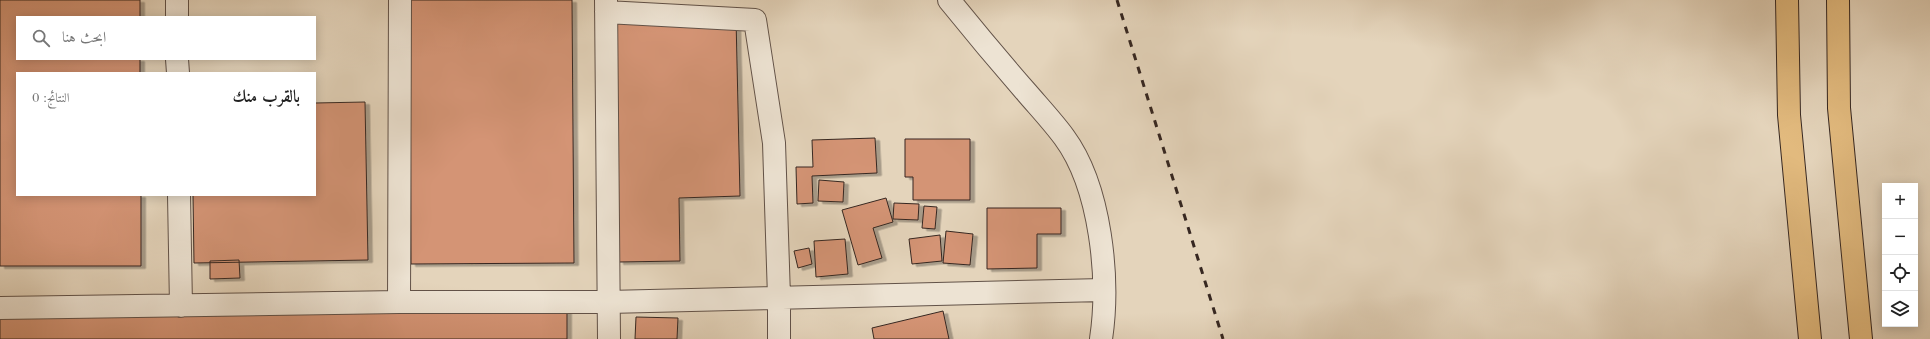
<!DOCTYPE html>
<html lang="ar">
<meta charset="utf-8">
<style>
body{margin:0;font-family:"Old Standard TT",Amiri,serif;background:#f6f6f6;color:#222;direction:rtl}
.controls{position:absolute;right:12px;bottom:12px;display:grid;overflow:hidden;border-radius:0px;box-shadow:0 2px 10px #0003}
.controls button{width:36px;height:36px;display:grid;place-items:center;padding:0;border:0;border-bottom:1px solid #e0e0e0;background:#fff;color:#222;font:20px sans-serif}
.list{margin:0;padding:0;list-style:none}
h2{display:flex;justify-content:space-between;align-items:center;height:52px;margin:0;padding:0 16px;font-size:17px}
h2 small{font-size:13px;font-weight:400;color:#767676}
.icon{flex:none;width:22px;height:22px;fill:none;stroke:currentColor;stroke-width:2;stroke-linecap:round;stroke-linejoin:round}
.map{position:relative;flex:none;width:1930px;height:339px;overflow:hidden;direction:ltr}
.search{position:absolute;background:#fff;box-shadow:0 2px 10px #0003;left:16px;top:16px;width:300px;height:44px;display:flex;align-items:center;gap:10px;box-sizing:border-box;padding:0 14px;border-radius:0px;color:#767676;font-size:15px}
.panel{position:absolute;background:#fff;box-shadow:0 2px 10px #0003;left:16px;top:72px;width:300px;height:124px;border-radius:0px;direction:rtl}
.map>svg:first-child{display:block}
.building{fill:#d49475;stroke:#362721;filter:url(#shadow)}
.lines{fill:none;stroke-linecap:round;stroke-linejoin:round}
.minor-casing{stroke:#625248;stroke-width:24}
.highway-casing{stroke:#362721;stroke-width:24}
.minor{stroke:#ede3d3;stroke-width:22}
.highway{stroke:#e2ba7e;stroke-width:22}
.rail{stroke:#362721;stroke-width:3;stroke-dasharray:7 7;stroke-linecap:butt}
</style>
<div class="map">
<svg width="1930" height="339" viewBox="0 0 1930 339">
<defs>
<filter id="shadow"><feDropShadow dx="4.5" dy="2.5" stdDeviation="0" flood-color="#0004"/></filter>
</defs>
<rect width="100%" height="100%" fill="#e4d4bb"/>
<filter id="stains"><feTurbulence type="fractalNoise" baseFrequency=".005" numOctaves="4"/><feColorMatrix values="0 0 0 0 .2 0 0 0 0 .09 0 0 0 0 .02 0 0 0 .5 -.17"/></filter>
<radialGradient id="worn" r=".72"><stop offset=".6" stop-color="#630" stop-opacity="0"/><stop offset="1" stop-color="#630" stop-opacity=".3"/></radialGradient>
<path class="building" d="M0,0H140V17H17V59H140V73H17V195H141V266H0Z
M410,0H572L574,263L411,264Z
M736,18L740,196L679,198L680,261L619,262L614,21Z
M365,102L368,260L194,263L193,195H315V103Z
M875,138L877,173L812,176L813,203L797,204L796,167H813L812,140Z
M905,139H970V200H913V177H905Z
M819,180L844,182L843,202L818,201Z
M886,198L893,222L873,228L882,258L858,265L842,210Z
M894,203L919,204L918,220L893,219Z
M924,206L937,207L935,229L922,228Z
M987,208H1061V234H1037V268L987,269Z
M946,231L973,234L970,265L943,263Z
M940,235L942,261L912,264L909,239Z
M845,239L848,274L816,277L814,241Z
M809,248L812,264L798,268L794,251Z
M239,260L240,278L210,279V261Z
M567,308V339H0V315Z
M943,311L949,339H874L872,328Z
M636,317L678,318L677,339H635Z"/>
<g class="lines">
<defs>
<path id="minor" d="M177,0V17
M606,0L609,339
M949,0C974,31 1000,62 1027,93C1039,107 1053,122 1064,137C1101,187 1110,279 1101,339
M606,12L755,20L774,143L779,297V339
M177,59L178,73
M179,195L181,306
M399,302L400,0
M0,308L399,302H608L1103,290"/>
<path id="highway" d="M1787,0L1789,115L1810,339
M1838,0L1839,108L1861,339"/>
</defs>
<use href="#minor" class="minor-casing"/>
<use href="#highway" class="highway-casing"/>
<use href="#minor" class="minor"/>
<use href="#highway" class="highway"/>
<path class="rail" d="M1117,0L1223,339"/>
</g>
<rect width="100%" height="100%" filter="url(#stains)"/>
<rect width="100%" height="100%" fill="url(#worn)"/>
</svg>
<div class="controls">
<button>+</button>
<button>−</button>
<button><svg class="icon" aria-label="locate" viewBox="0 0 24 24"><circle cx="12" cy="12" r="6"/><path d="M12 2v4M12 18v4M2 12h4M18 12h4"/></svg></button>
<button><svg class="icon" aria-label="layers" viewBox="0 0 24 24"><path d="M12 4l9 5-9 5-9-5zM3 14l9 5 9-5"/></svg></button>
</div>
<div class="search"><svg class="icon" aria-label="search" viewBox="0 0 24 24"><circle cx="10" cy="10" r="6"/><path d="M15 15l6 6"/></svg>ابحث هنا</div>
<section class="panel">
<h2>بالقرب منك<small>النتائج: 0</small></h2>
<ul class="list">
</ul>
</section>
</div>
